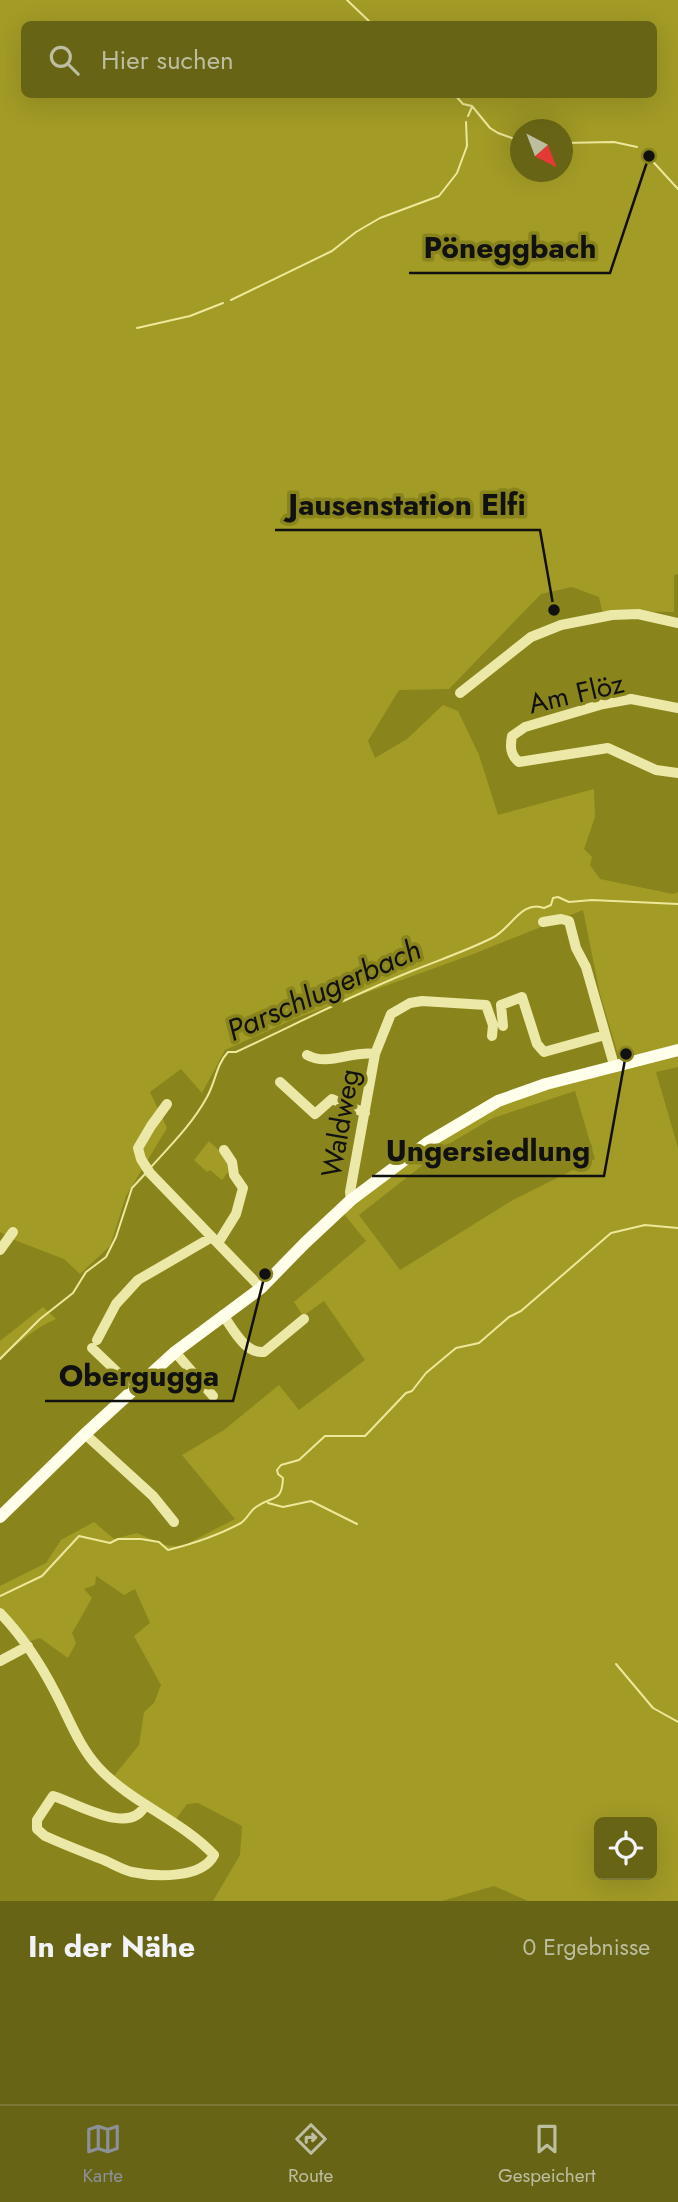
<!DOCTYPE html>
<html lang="de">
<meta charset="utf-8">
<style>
body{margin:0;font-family:Jost,sans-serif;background:#6f6d22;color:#f1f3f6}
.controls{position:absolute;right:21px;bottom:21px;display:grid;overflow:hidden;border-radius:10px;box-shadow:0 7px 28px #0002}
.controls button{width:63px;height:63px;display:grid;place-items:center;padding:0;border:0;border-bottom:2px solid #7a7834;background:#676415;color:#f1f3f6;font:35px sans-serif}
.compass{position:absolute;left:510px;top:119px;width:63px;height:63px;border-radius:50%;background:#676415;box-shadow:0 7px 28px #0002;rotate:138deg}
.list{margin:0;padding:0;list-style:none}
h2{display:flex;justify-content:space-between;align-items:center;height:91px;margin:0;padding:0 28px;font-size:30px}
h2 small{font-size:23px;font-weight:400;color:#bdbda0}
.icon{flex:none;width:38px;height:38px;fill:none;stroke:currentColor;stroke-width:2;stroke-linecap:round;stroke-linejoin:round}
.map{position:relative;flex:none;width:678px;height:1901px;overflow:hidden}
.search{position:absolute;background:#676415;box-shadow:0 7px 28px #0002;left:21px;right:21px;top:21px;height:77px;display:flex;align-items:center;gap:18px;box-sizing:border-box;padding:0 24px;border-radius:10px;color:#bdbda0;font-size:26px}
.sheet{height:203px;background:#676415}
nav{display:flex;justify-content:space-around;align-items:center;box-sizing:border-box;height:98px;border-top:2px solid #7a7834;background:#676415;font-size:19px;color:#bdbda0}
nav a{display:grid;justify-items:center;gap:4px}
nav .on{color:#8c9099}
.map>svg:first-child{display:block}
.green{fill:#a29b26;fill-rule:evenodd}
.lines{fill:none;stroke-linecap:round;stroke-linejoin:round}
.stream{stroke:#eee89a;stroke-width:2}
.minor{stroke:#ece8a7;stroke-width:10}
.major{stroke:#ffffec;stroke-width:12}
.labels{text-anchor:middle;stroke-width:7;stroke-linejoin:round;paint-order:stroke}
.street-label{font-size:28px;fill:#111;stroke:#89851c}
.water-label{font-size:30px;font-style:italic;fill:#111;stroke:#89851c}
.leader{fill:none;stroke:#111;stroke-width:2.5}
.callout-dot{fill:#111;stroke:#89851c;stroke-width:2.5}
.callout-label{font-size:30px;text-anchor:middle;font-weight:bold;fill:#111;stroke:#89851c;stroke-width:7;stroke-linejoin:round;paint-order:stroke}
</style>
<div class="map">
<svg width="678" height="1901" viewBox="0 0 678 1901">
<rect width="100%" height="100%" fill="#89851c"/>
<path class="green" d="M0,0H678V574L674,575V612L602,611L599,597L572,587L541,594L449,689L399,690L368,741L375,758L407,739L443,705L458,711L479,755L498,815L594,789L595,817L584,849L592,857L590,865L600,879L673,894L678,892V1045L619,1058L600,994L583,910L476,953L294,1019L225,1050L202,1093L181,1069L150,1092L167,1128L126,1196L110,1246L80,1274L64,1259L17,1241L0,1232ZM24,24H654V94H24ZM520,130H562V172H520Z
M678,1054V1067L656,1072L678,1148V1901H528L494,1886L442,1901H213L240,1855L242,1826L198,1803L187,1804L176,1819L113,1777L139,1745L144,1712L154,1703L161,1685L134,1636L150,1623L135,1589L124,1595L96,1576L95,1585L84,1589L92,1598L72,1633L76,1643L68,1658L40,1638L28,1642L0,1610V1586L46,1563L61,1540L94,1522L114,1539L137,1533L165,1545L181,1547L235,1519L182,1455L224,1430L279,1385L299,1410L365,1360L324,1301L303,1316L294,1302L366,1241L343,1213L373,1187L471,1119L524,1095ZM575,1091L595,1159L513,1200L400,1270L359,1215L452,1142L493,1118ZM599,1822H652V1875H599Z
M209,1141L226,1157L228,1172L222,1180L210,1170L207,1172L194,1160Z
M43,1307L56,1319C33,1329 18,1343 0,1360V1341Z"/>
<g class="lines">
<path class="stream" d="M347,0L372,24
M454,94L463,104L472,106L490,128L498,133L520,141
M468,116L472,107
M562,143L614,142L637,147
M645,153L678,189
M231,300L332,251L356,232L380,218L439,196L457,173L467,146L466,122
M137,328L190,316L223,303
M151,1167C171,1145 193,1123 207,1097C216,1081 216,1065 228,1052H236C294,1025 352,995 412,971C439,960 466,951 492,938C510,930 522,899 544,908L551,905L553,898L558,897L569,902L592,900L678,904
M0,1359L40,1319L73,1293L86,1272L106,1257L116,1237L132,1188L145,1174
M268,1503L283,1507L311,1501L357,1524
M0,1596L42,1576L79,1536L110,1543L118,1539H141L159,1542L168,1550C192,1544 219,1535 241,1523C247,1519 250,1511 256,1507C272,1495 282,1504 283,1478L278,1474L277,1470L281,1465L299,1460L325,1436H365L406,1393L412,1391L426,1373L456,1348L479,1343L509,1317L521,1311L611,1233L645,1225L678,1228
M616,1664L653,1708L678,1722"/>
<path class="minor" d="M460,693L531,637L561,625L612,615L638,614L678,623
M678,708L631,699L603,704L525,727L512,736C510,746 510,755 519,762L608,748L656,770L678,773
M543,922L561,919L569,921L576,948L586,967L614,1065
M503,1026L501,1005L522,997L537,1044L544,1052L605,1035
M307,1055C328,1067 352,1050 375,1054
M280,1082L315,1114L332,1099L365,1113
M167,1104L151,1126L138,1148L141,1159L150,1173L261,1288
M351,1200L350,1192L375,1054L391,1014L410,1003L422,1001L486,1005L493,1025L492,1036
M218,1243L236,1214L243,1188L234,1175L232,1162L224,1150
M0,1250L13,1232
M223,1315C233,1329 245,1354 264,1352L304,1319
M97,1340L116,1304L138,1280L212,1237
M92,1348L136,1390
M175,1352L213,1396
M85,1434L153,1496L174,1522
M0,1613C23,1637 40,1663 55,1692C69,1718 78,1745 98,1767C131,1803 181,1820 214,1855C202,1879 155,1877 132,1872C123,1870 115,1865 106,1861C86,1853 65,1845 45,1836L37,1829V1820L53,1796C77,1803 131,1837 145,1805
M0,1661L28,1646"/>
<path class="major" d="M0,1517L85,1434L175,1352L261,1288L305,1243L351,1200L427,1143L498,1101L546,1084L678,1050"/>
</g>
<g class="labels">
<g class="street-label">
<text transform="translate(576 693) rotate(-13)" y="10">Am Flöz</text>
<text transform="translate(340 1123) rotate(-80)" y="10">Waldweg</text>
</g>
<g class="water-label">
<text transform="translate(324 990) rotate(-24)" y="10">Parschlugerbach</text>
</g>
</g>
<path class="leader" d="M649 156L610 273H409M554 610L540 530H275M626 1054L604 1176H372M265 1274L233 1401H45"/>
<g class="callout-dot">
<circle cx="649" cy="156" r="7"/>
<circle cx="554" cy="610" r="7"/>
<circle cx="626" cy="1054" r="7"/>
<circle cx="265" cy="1274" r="7"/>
</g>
<g class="callout-label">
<text x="510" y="258">Pöneggbach</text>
<text x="407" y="515">Jausenstation Elfi</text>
<text x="488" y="1161">Ungersiedlung</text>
<text x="139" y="1386">Obergugga</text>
</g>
</svg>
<div class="controls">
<button><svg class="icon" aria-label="locate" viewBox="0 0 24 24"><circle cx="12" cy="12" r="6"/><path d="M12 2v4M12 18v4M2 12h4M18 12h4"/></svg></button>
</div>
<svg class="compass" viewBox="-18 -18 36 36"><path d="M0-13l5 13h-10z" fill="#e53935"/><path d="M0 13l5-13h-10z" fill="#bdbda0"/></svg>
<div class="search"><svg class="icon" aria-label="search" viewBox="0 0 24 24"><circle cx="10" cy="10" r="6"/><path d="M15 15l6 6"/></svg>Hier suchen</div>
</div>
<section class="sheet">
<h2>In der Nähe<small>0 Ergebnisse</small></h2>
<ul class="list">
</ul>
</section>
<nav>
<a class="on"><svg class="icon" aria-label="map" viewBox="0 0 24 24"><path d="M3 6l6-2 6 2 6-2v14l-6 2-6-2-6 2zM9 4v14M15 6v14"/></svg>Karte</a>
<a><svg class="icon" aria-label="directions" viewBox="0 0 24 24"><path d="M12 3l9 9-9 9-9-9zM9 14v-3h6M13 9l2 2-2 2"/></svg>Route</a>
<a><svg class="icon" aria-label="saved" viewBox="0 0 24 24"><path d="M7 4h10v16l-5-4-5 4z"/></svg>Gespeichert</a>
</nav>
